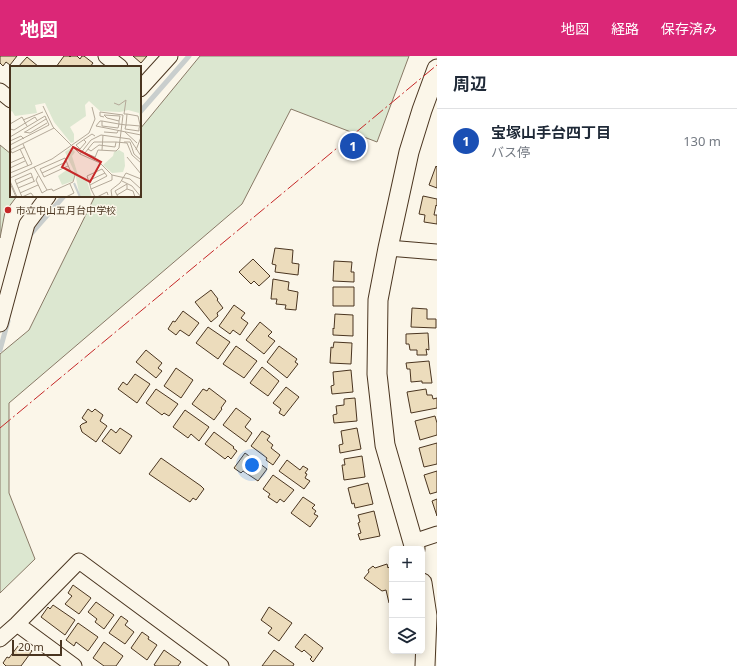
<!DOCTYPE html>
<html lang="ja">
<meta charset="utf-8">
<style>
body{margin:0;font-family:"Noto Sans","Noto Sans JP",sans-serif;background:#f6f6f7;color:#1f2937}
.controls{position:absolute;right:12px;bottom:12px;display:grid;overflow:hidden;border-radius:6px;box-shadow:0 2px 10px #0003}
.controls button{width:36px;height:36px;display:grid;place-items:center;padding:0;border:0;border-bottom:1px solid #e0e1e3;background:#fff;color:#1f2937;font:20px sans-serif}
.scale{position:absolute;left:12px;bottom:10px;width:50px;box-sizing:border-box;padding-left:4px;border:2px solid #4a3520;border-top:0;font-size:11px;line-height:14px;white-space:nowrap;color:#4a3520;-webkit-text-stroke:3px #fbf6e9;paint-order:stroke}
.you{position:absolute;left:252px;top:409px;width:14px;height:14px;margin:-10px;border:3px solid #fff;border-radius:50%;background:#1a73e8;box-shadow:0 0 0 6px #1a73e833}
.badge{display:grid;place-items:center;width:26px;height:26px;border-radius:50%;background:#db2777;color:#fff;font-size:13px;font-weight:700}
.pin{position:absolute;translate:-50% -50%;border:2px solid #fff;box-shadow:0 1px 4px #0006}
.list{margin:0;padding:0;list-style:none}
h2{display:flex;justify-content:space-between;align-items:center;height:52px;margin:0;padding:0 16px;font-size:17px}
h2 small{font-size:13px;font-weight:400;color:#747a83}
.list li{display:grid;grid-template-columns:26px 1fr auto;gap:12px;align-items:center;box-sizing:border-box;height:64px;padding:0 16px;border-top:1px solid #e0e1e3}
.list b{display:block;font-size:15px;white-space:nowrap}
.list p{margin:0;font-size:13px;white-space:nowrap;color:#747a83}
.list em{font-size:13px;font-style:normal;color:#747a83}
.icon{flex:none;width:22px;height:22px;fill:none;stroke:currentColor;stroke-width:2;stroke-linecap:round;stroke-linejoin:round}
.map{position:relative;flex:none;width:437px;height:610px;overflow:hidden}
header{display:flex;align-items:center;gap:24px;box-sizing:border-box;height:56px;padding:0 20px;background:#db2777;color:#fff}
header strong{font-size:19px}
nav{display:flex;gap:22px;margin-inline-start:auto;font-size:14px}
main{display:flex}
aside{flex:1;background:#fff}
.map>svg:first-child{display:block}
.green{fill:#dce7d0;stroke:#887966}
.lines{fill:none;stroke-linecap:round;stroke-linejoin:round}
.stream{stroke:#c9cecd;stroke-width:5}
.building{fill:#ecdcbc;stroke:#4a3520}
.minor-casing{stroke:#4a3520;stroke-width:17}
.tertiary-casing{stroke:#4a3520;stroke-width:21}
.minor{stroke:#fbf6e9;stroke-width:15}
.tertiary{stroke:#fbf6e9;stroke-width:19}
.power{stroke:#c62828;stroke-width:1;stroke-dasharray:14 3 2 3;stroke-linecap:butt}
.poi-dot{fill:#c62828;stroke:#fbf6e9;stroke-width:1.5}
.labels{text-anchor:middle;stroke-width:3;stroke-linejoin:round;paint-order:stroke}
.poi-label{font-size:10px;fill:#4a3520;stroke:#fbf6e9;text-anchor:start}
.inset-river{fill:none;stroke:#c9cecd;stroke-width:2}
.inset-road{fill:none;stroke:#b4a999;stroke-width:1}
.view{fill:#c62828;fill-opacity:0.15;stroke:#c62828;stroke-width:2}
.inset-edge{fill:none;stroke:#4a3520;stroke-width:2}
</style>
<header>
<strong>地図</strong>
<nav><a>地図</a><a>経路</a><a>保存済み</a></nav>
</header>
<main>
<div class="map">
<svg width="437" height="610" viewBox="0 0 437 610">
<rect width="100%" height="100%" fill="#fbf6e9"/>
<path class="green" d="M200,0H409L377,86L291,53L242,148L9,347V437L35,503L0,537V298L29,274L95,140H140V73Z
M0,89L11,98V140H17L5,156L0,182Z"/>
<g class="lines">
<path class="stream" d="M140,56L189,0
M29,180L64,140
M0,294L8,265"/>
</g>
<path class="building" d="M0,0H17L10,9L6,6L3,10L0,7Z
M64,0H69L70,1L71,0H77L80,3L82,0H84L93,7L90,11H56Z
M133,0H147L141,7Z
M27,1L39,11H18Z
M436,110L437,111V132L429,129Z
M423,140L437,143V150L436,149L434,159H437V168L424,166L425,159L419,158Z
M275,192L293,194L292,207L299,208L298,219L275,216L276,209L272,208Z
M253,203L270,220L259,230L254,225L251,228L239,216Z
M334,205L352,206L351,216H354V226L333,225Z
M273,223L289,226L288,234L298,236L296,254L285,253L286,249L276,248L277,243H271Z
M333,231H354V250H333Z
M211,234L218,243L217,244L223,252L217,257L218,260L211,266L195,246Z
M234,249L245,257L241,262L248,267L240,279L233,274L230,278L219,270Z
M412,252L427,253V263H436V272L411,271Z
M183,255L199,267L189,280L180,274L176,279L168,273L173,265L175,266Z
M335,258L353,259V280L333,279V272L334,273Z
M260,266L272,276L268,280L275,285L264,298L246,284Z
M208,271L230,286L218,303L196,287Z
M428,277L429,294L426,293L427,299H417V294H410L409,288H406V278Z
M334,286L352,287L351,308L330,307L331,291L333,292Z
M236,290L257,305L244,322L223,308Z
M279,290L297,303L295,306L298,308L287,322L267,306Z
M146,294L162,307L158,312L162,315L156,322L136,306Z
M429,305L432,327H422V325L411,326L410,313H407L406,307Z
M262,311L279,325L268,340L250,327Z
M176,312L193,324L181,342L164,330Z
M351,314L353,336L332,338L331,330L334,329L333,316Z
M135,318L150,328L137,347L118,333L123,326L127,329Z
M286,331L299,341L284,360L279,357L281,353L273,347Z
M209,332L226,345L221,352L222,353L214,364L192,348L203,333L207,335Z
M156,333L178,348L169,360L164,357L162,359L146,347Z
M426,333L427,339H432L433,343L437,342V352L411,357L407,336Z
M355,342L357,365L334,367L333,359L337,358L336,350L344,349V343Z
M236,352L251,363L245,371L252,377L246,386L223,369Z
M88,353L92,356L95,353L103,359L100,365L107,370L96,386L82,376L80,370L82,368L87,366L82,362Z
M185,354L209,371L199,385L191,378L188,382L173,371Z
M435,360L437,367V379L420,384L415,365Z
M120,372L132,380L120,398L102,385L111,373L116,377Z
M357,372L361,393L340,397L339,389L343,388L341,375Z
M262,375L270,380L267,384L273,389L271,392L280,399L273,409L266,404L267,402L251,390Z
M214,376L234,391L233,392L237,395L231,403L228,400L225,403L205,388Z
M437,387V408L424,411L419,392Z
M245,397L267,413L258,425L243,415L241,417L234,412Z
M362,400L365,421L344,424L342,409H345L344,403Z
M161,402L201,430L204,433L196,444L193,442L190,446L149,418Z
M287,404L300,414L303,410L308,413L305,417L307,418L305,422L310,425L304,433L279,415Z
M437,415V436L430,438L424,419Z
M273,419L294,434L284,446L280,443L277,447L268,441L270,438L263,433Z
M368,427L373,448L355,452L354,447L352,448L348,432Z
M303,441L315,449L312,452L316,455L314,458L318,460L310,471L291,457Z
M437,443V460L432,445Z
M374,455L380,480L360,484L358,478L361,477L358,467L360,466L358,459Z
M387,508L388,512L390,510L392,515L391,516L392,518L390,520L392,527V546L389,547L386,534L382,535L364,522L369,516L368,514L373,510L375,512Z
M73,529L91,542L79,558L65,548L72,540L68,537Z
M96,546L114,559L104,573L95,566L97,563L88,556Z
M53,549L75,564L65,579L41,561L48,551L50,553Z
M269,551L292,567L279,585L268,577L272,572L261,564Z
M121,560L128,565L125,569L134,576L125,588L109,577Z
M78,567L98,581L88,595L76,586L74,590L66,584Z
M142,576L149,581L148,583L157,589L147,604L131,592Z
M305,578L323,592L313,606L310,603L312,601L304,594L302,596L295,591Z
M21,586L32,595L21,610H6L3,607L7,601L9,602Z
M104,586L123,600L116,610H104L93,602Z
M164,594L181,606L178,610H156L154,609Z
M274,594L294,608L293,610H262Z"/>
<g class="lines">
<defs>
<path id="minor" d="M106,0L120,11
M140,33L170,0
M0,35L11,44
M388,192L437,196
M0,268L27,168L48,140
M413,486L437,478
M17,568L74,610
M0,583L17,568L79,505L221,610"/>
<path id="tertiary" d="M415,493L385,389L377,318L378,244L388,192L409,96L422,54L437,13
M422,527L427,560L425,610"/>
</defs>
<use href="#minor" class="minor-casing"/>
<use href="#tertiary" class="tertiary-casing"/>
<use href="#minor" class="minor"/>
<use href="#tertiary" class="tertiary"/>
<path class="power" d="M0,372L437,9"/>
</g>
<circle class="poi-dot" cx="8" cy="154" r="4"/>
<g class="labels">
<g class="poi-label">
<text x="16" y="158">市立中山五月台中学校</text>
</g>
</g>
<g transform="translate(10 10)">
<rect width="131" height="131" fill="#fbf6e9"/>
<path d="M0,0H131V60L129,47L118,44L110,46L90,45L79,35L75,39L76,50L60,61L64,68V76L61,77L44,56L35,37L25,39L27,47L5,50L2,45L0,46ZM61,82L65,86L62,90L68,109L76,112L82,131H70L65,107L55,86ZM109,84L114,87L115,100L113,106L102,107L93,99L103,90L104,86ZM58,103L65,109L63,115L52,119L48,110Z" fill="#dce7d0"/>
<path class="inset-river" d="M64,117L70,131"/>
<path class="inset-road" d="M104,37L109,39L116,34L114,48H117M33,40L43,61L70,88L90,97L102,109L120,113L131,123M94,49L110,50L109,55L97,52ZM13,54L33,46M92,55V60L108,62L109,58L92,55H90L86,60L131,69M109,55V58L116,59L117,48L128,50L130,59V60L129,62V65L115,63L116,59H119L130,60H131M0,58L12,51L17,60M0,63L4,64L25,51L27,54M14,66L20,67L37,57M15,66L36,53M94,66L107,67L108,65M115,66L127,77M0,71L35,50L39,59L0,79M74,74L76,76L70,83L66,79L82,68L85,70M0,75L11,70L14,73M106,76L117,77L122,89L131,97M114,76H120L124,88L131,94M0,83L2,87L15,81M10,83L18,100M78,83L81,85L89,79L105,81L106,76H84L82,78L78,83L75,87L85,91M0,84L44,62M92,84L93,69M126,84L131,71M70,88L81,74L91,69L120,73L131,90M117,91L131,108M84,94L88,84L106,85L109,82L113,49L90,46V50L94,51M0,97L14,91M24,101L37,124L42,123L43,125L63,116L65,109L60,104L55,92L30,103L34,111L58,100M0,102L15,95M0,107L22,98L13,78M32,107L56,96M28,110L26,114L32,127L37,124M0,112L42,93L79,67L85,53L82,41M0,115L7,131M78,115L95,107M112,115L122,120L131,131M0,117L6,131M6,118L22,111M80,119L97,110L92,103L77,110L80,119L81,123L85,131M8,122L25,115M81,123L102,114V109M117,123L123,125L125,131M10,127L28,119M107,129L117,123V118M12,131L5,114L21,107L24,115M12,131L21,127L24,131M56,131L64,127L60,118M87,131L97,126L98,129M102,131L101,124L110,117L116,107L131,113M108,131L105,125L117,118"/>
<path class="view" d="M63,81L91,96L80,116L52,101Z"/>
<rect width="131" height="131" class="inset-edge"/>
</g>
</svg>
<div class="controls">
<button>+</button>
<button>−</button>
<button><svg class="icon" aria-label="layers" viewBox="0 0 24 24"><path d="M12 4l9 5-9 5-9-5zM3 14l9 5 9-5"/></svg></button>
</div>
<div class="scale">20 m</div>
<div class="you"></div>
<div class="pin badge" style="left:353px;top:90px;background:#1a4fb4">1</div>
</div>
<aside>
<h2>周辺<small></small></h2>
<ul class="list">
<li><span class="badge" style="background:#1a4fb4">1</span><div><b>宝塚山手台四丁目</b><p>バス停</p></div><em>130 m</em></li>
</ul>
</aside>
</main>
